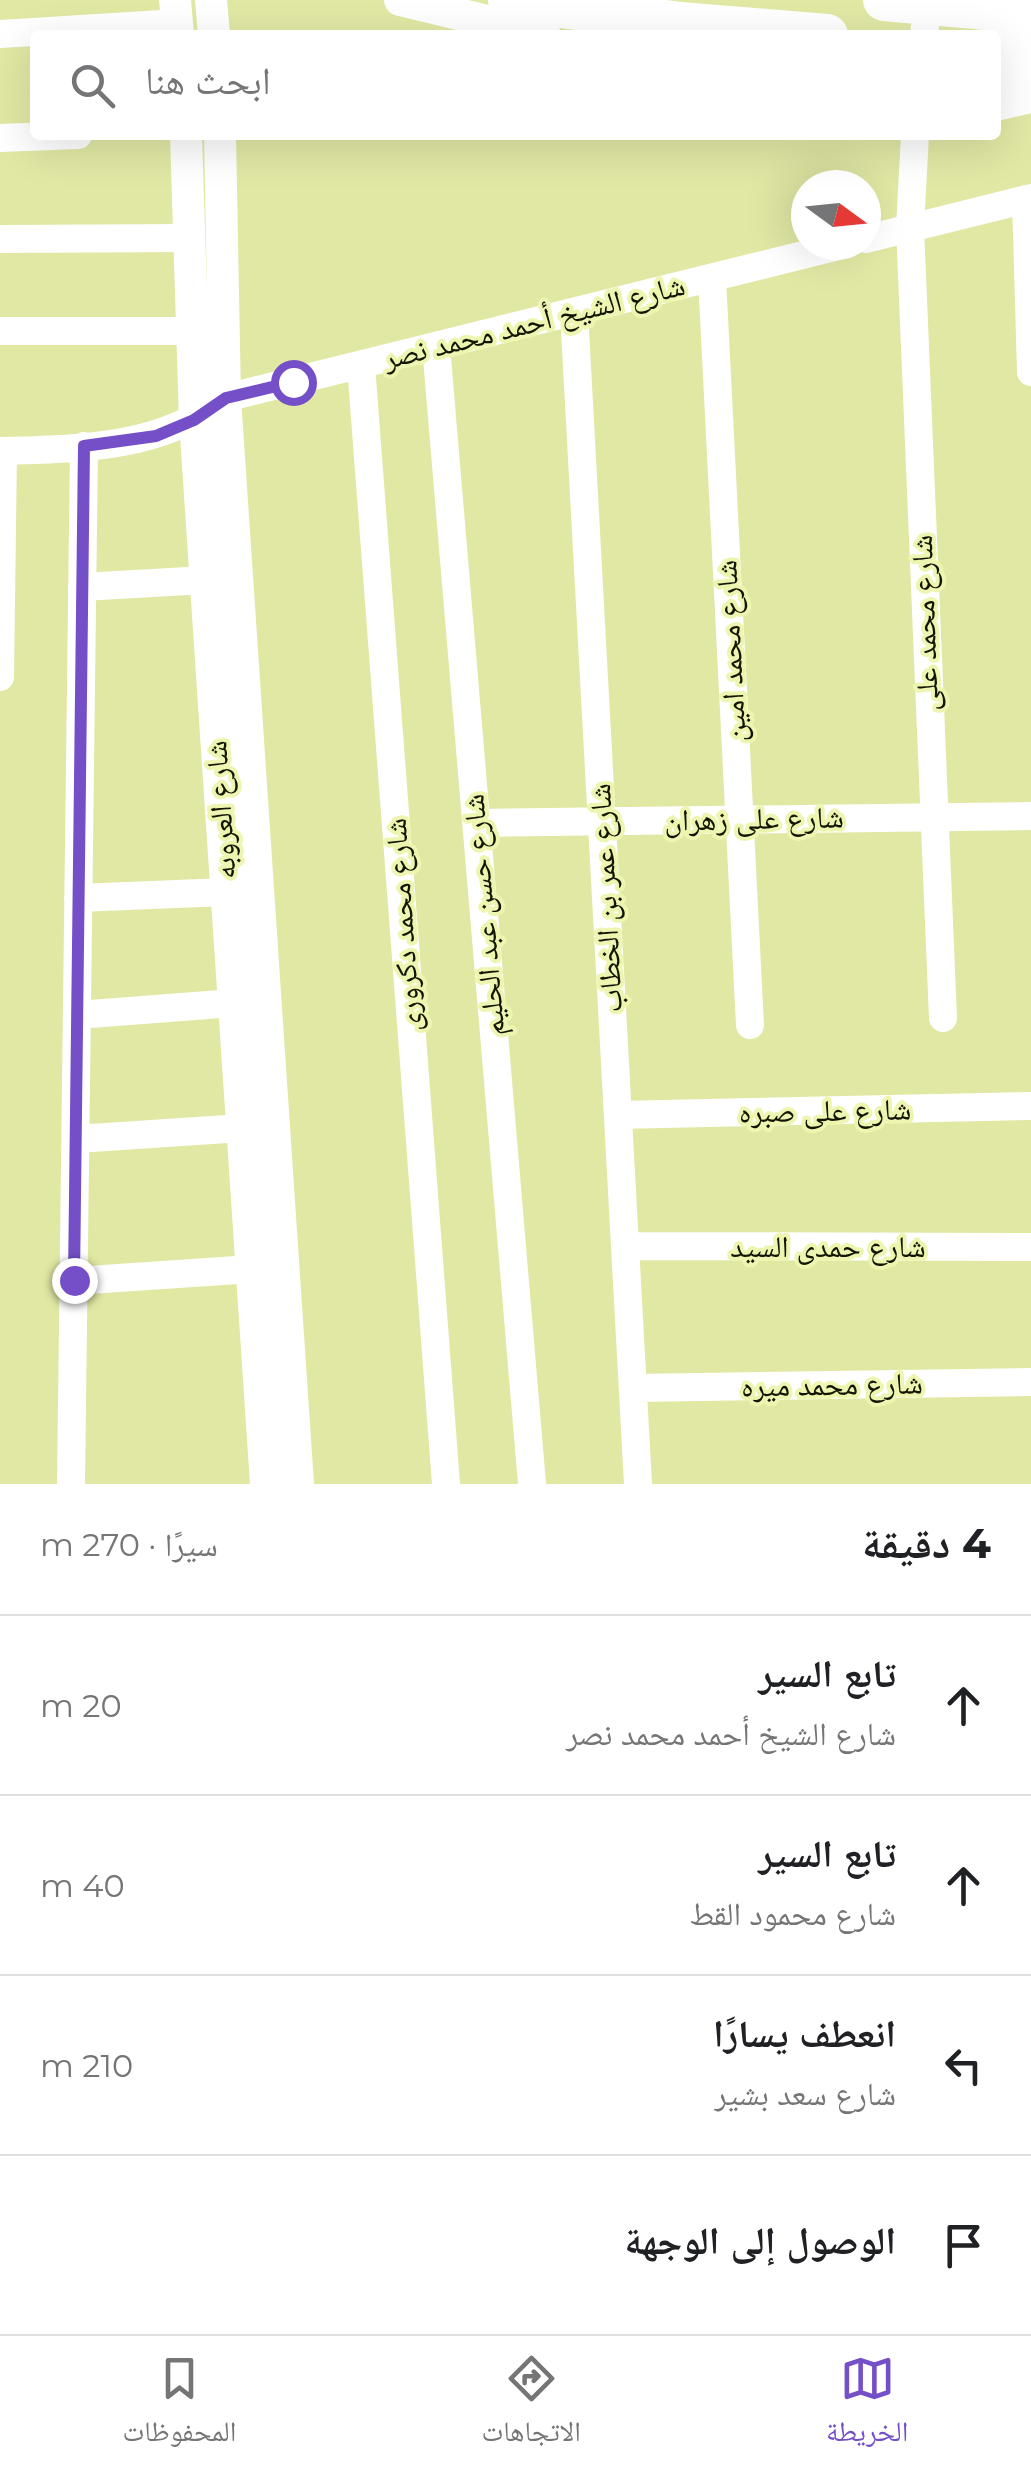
<!DOCTYPE html>
<html lang="ar">
<meta charset="utf-8">
<style>
body{margin:0;font-family:Montserrat,"Noto Naskh Arabic",sans-serif;background:#f2f2f2;color:#202124;direction:rtl}
.compass{position:absolute;left:791px;top:170px;width:90px;height:90px;border-radius:50%;background:#fff;box-shadow:0 10px 40px #0002;rotate:105deg}
.stop{position:absolute;width:30px;height:30px;margin:-22px;border:8px solid #744fc8;border-radius:50%;background:#fff}
.stop.end{background:#744fc8;border-color:#fff;box-shadow:0 2px 10px #0008}
.list{margin:0;padding:0;list-style:none}
h2{display:flex;justify-content:space-between;align-items:center;height:130px;margin:0;padding:0 40px;font-size:42px}
h2 small{font-size:32px;font-weight:400;color:#757577}
.list li{display:grid;grid-template-columns:65px 1fr auto;gap:30px;align-items:center;box-sizing:border-box;height:180px;padding:0 40px;border-top:2px solid #e0e0e0}
.list b{display:block;font-size:38px;white-space:nowrap}
.list p{margin:0;font-size:32px;white-space:nowrap;color:#757577}
.list em{font-size:32px;font-style:normal;color:#757577}
.icon{flex:none;width:55px;height:55px;fill:none;stroke:currentColor;stroke-width:2;stroke-linecap:round;stroke-linejoin:round}
.map{position:relative;flex:none;width:1031px;height:1484px;overflow:hidden;direction:ltr}
.search{position:absolute;background:#fff;box-shadow:0 10px 40px #0002;left:30px;right:30px;top:30px;height:110px;display:flex;align-items:center;gap:25px;box-sizing:border-box;padding:0 35px;border-radius:10px;color:#757577;font-size:38px}
.sheet{height:850px;background:#fff}
nav{display:flex;justify-content:space-around;align-items:center;box-sizing:border-box;height:140px;border-top:2px solid #e0e0e0;background:#fff;font-size:28px;color:#757577}
nav a{display:grid;justify-items:center;gap:5px}
nav .on{color:#744fc8}
.map>svg:first-child{display:block}
.lines{fill:none;stroke-linecap:round;stroke-linejoin:round}
.minor{stroke:#fff;stroke-width:28}
.tertiary{stroke:#fff;stroke-width:32}
.primary{stroke:#fff;stroke-width:42}
.route{stroke:#744fc8;stroke-width:12}
.labels{text-anchor:middle;stroke-width:8;stroke-linejoin:round;paint-order:stroke}
.street-label{font-size:30px;fill:#131500;stroke:#eef5b1}
</style>
<div class="map">
<svg width="1031" height="1484" viewBox="0 0 1031 1484">
<rect width="100%" height="100%" fill="#e1e8a4"/>
<g class="lines">
<path class="minor" d="M0,34L178,23
M924,35L928,0
M996,107L1031,99
M915,135L910,227L943,1018
M0,138L78,135
M1026,199L1031,372
M0,239L189,238
M866,239L1031,198
M712,278L750,1025
M574,312L638,1484
M0,331H192
M436,346L532,1484
M361,365L446,1484
M0,451C79,449 161,449 225,398L843,245
M82,587L205,580
M0,677L3,451
M477,823L1031,816
M78,898L226,892
M77,1015L234,1003
M618,1115L1031,1106
M76,1139L242,1128
M625,1246L1031,1247
M74,1281L252,1269
M633,1388L1031,1382
M71,1484L84,446"/>
<path class="tertiary" d="M175,0L178,35
M211,0L214,35
M400,0L545,35
M996,76L1031,78
M186,135L195,420L266,1484
M220,135L225,398L298,1484"/>
<path class="primary" d="M509,0L680,23L827,35
M884,0L1031,13
M996,50L1031,53"/>
</g>
<g class="lines">
<path class="route" d="M74,1280L84,446L156,436L194,420L226,398L293,382"/>
</g>
<g class="labels">
<g class="street-label">
<text transform="translate(534 322) rotate(-14)" y="10">شارع الشيخ أحمد محمد نصر</text>
<text transform="translate(925 623) rotate(-92)" y="10">شارع محمد على</text>
<text transform="translate(731 651) rotate(-93)" y="10">شارع محمد امين</text>
<text transform="translate(221 810) rotate(-94)" y="10">شارع العروبه</text>
<text transform="translate(754 819) rotate(-1)" y="10">شارع على زهران</text>
<text transform="translate(606 898) rotate(-93)" y="10">شارع عمر بن الخطاب</text>
<text transform="translate(484 915) rotate(-95)" y="10">شارع حسن عبد الحليم</text>
<text transform="translate(403 925) rotate(-94)" y="10">شارع محمد دكرورى</text>
<text transform="translate(825 1111) rotate(-1)" y="10">شارع على صبره</text>
<text x="828" y="1257">شارع حمدى السيد</text>
<text transform="translate(832 1385) rotate(-1)" y="10">شارع محمد ميره</text>
</g>
</g>
</svg>
<svg class="compass" viewBox="-18 -18 36 36"><path d="M0-13l5 13h-10z" fill="#e53935"/><path d="M0 13l5-13h-10z" fill="#757577"/></svg>
<div class="stop" style="left:293px;top:382px"></div>
<div class="stop end" style="left:74px;top:1280px"></div>
<div class="search"><svg class="icon" aria-label="search" viewBox="0 0 24 24"><circle cx="10" cy="10" r="6"/><path d="M15 15l6 6"/></svg>ابحث هنا</div>
</div>
<section class="sheet">
<h2>4 دقيقة<small>سيرًا · 270 m</small></h2>
<ul class="list">
<li><svg class="icon" aria-label="ahead" viewBox="0 0 24 24"><path d="M12 20V5M6 11l6-6 6 6"/></svg><div><b>تابع السير</b><p>شارع الشيخ أحمد محمد نصر</p></div><em>20 m</em></li>
<li><svg class="icon" aria-label="ahead" viewBox="0 0 24 24"><path d="M12 20V5M6 11l6-6 6 6"/></svg><div><b>تابع السير</b><p>شارع محمود القط</p></div><em>40 m</em></li>
<li><svg class="icon" aria-label="left" viewBox="0 0 24 24"><path d="M17 20v-9H6M10 6l-5 5 5 5"/></svg><div><b>انعطف يسارًا</b><p>شارع سعد بشير</p></div><em>210 m</em></li>
<li><svg class="icon" aria-label="arrive" viewBox="0 0 24 24"><path d="M6 21V4h12l-3 4 3 4H6"/></svg><div><b>الوصول إلى الوجهة</b></div></li>
</ul>
</section>
<nav>
<a class="on"><svg class="icon" aria-label="map" viewBox="0 0 24 24"><path d="M3 6l6-2 6 2 6-2v14l-6 2-6-2-6 2zM9 4v14M15 6v14"/></svg>الخريطة</a>
<a><svg class="icon" aria-label="directions" viewBox="0 0 24 24"><path d="M12 3l9 9-9 9-9-9zM9 14v-3h6M13 9l2 2-2 2"/></svg>الاتجاهات</a>
<a><svg class="icon" aria-label="saved" viewBox="0 0 24 24"><path d="M7 4h10v16l-5-4-5 4z"/></svg>المحفوظات</a>
</nav>
